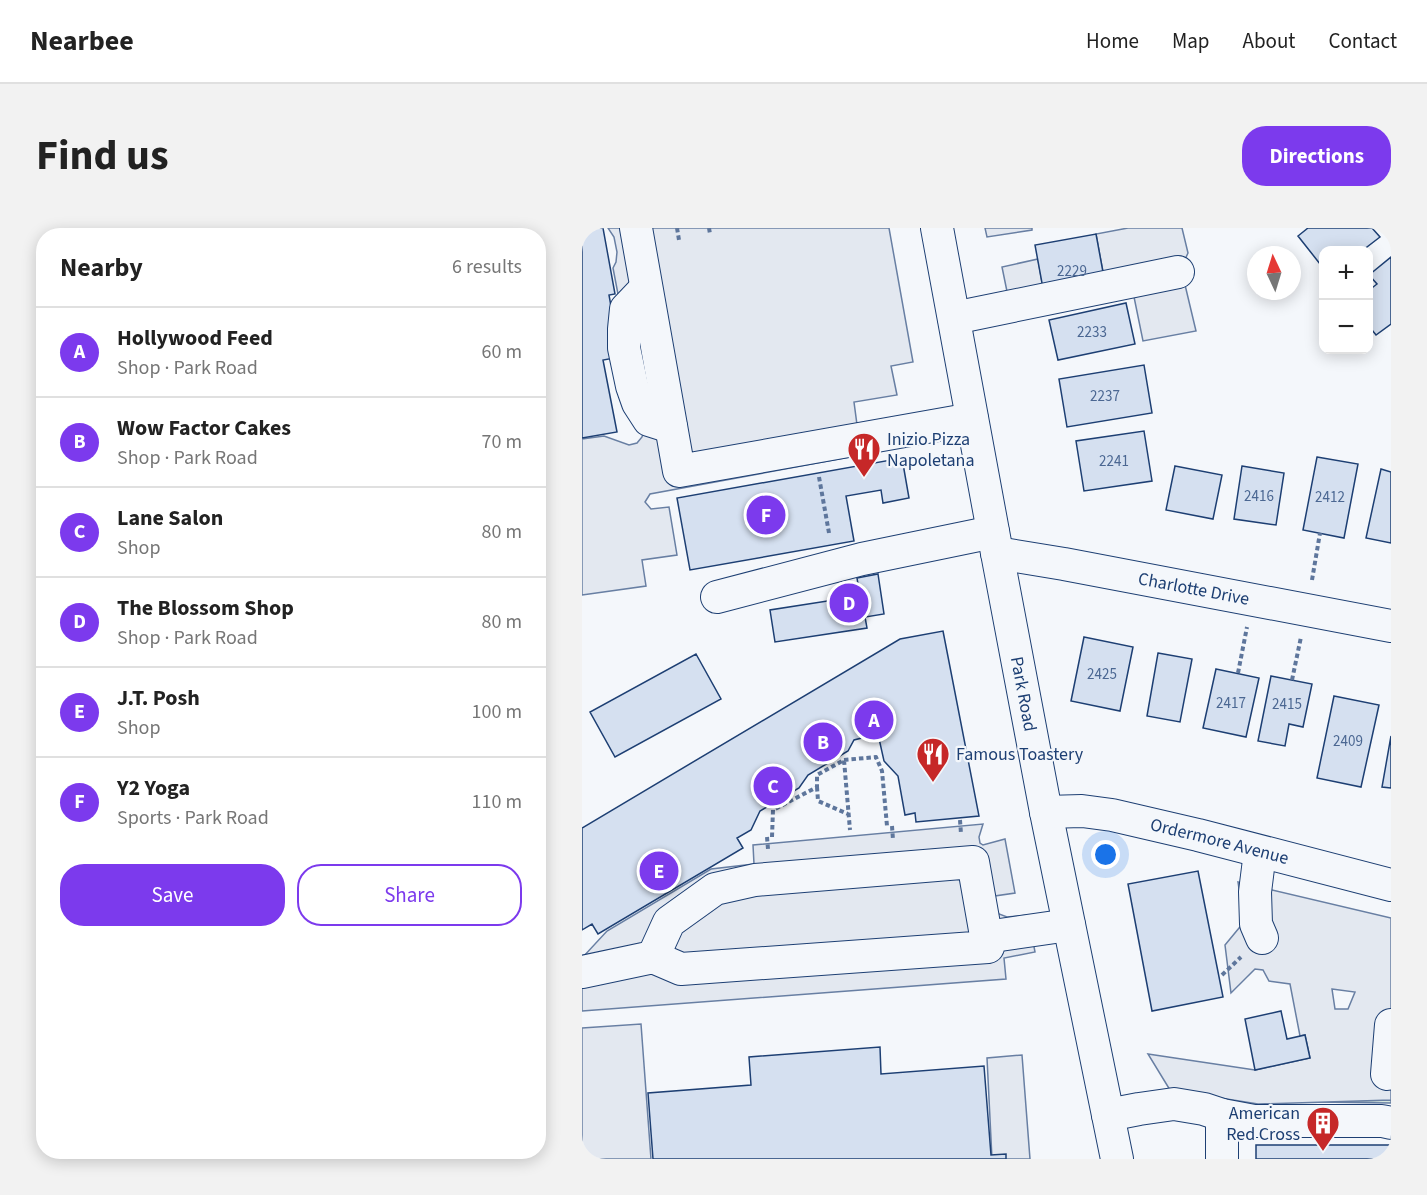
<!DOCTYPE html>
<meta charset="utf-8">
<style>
body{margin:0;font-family:"Source Sans 3",sans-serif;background:#f2f2f2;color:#222}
.controls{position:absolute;right:18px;top:18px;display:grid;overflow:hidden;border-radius:12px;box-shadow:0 3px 15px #0003}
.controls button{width:54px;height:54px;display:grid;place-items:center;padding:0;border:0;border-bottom:2px solid #e0e0e0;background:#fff;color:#222;font:30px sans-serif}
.compass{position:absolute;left:665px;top:18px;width:54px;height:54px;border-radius:50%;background:#fff;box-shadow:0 3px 15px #0003;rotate:356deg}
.you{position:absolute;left:524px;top:627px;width:21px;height:21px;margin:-15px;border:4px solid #fff;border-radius:50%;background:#1a73e8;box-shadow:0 0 0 9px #1a73e833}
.badge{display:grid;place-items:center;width:39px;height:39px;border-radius:50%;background:#7c3aed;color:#fff;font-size:20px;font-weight:700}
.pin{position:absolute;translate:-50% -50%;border:3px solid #fff;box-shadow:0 2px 6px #0006}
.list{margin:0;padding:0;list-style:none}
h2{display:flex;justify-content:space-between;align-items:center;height:78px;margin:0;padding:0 24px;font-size:26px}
h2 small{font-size:20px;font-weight:400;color:#767676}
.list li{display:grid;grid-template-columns:39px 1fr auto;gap:18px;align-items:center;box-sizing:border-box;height:90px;padding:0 24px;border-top:2px solid #e0e0e0}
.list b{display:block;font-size:22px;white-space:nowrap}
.list p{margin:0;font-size:20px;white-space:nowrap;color:#767676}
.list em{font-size:20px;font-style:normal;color:#767676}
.actions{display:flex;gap:12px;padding:18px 24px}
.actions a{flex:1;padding:14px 0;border:2px solid #7c3aed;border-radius:24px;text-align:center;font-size:21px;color:#7c3aed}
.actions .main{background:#7c3aed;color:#fff}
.map{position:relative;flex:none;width:809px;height:931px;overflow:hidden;border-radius:24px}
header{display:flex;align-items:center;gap:36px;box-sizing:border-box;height:84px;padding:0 30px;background:#fff;border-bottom:2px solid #e0e0e0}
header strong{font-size:28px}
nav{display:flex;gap:33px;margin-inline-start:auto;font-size:21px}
.intro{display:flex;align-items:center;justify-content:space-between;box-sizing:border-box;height:144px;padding:0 36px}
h1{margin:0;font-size:42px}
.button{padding:15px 27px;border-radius:24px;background:#7c3aed;color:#fff;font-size:21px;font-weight:700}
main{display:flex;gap:36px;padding:0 36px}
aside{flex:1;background:#fff;border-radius:24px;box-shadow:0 3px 15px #0003}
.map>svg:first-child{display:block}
.green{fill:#d7e8df;stroke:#687fa3;stroke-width:1.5}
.parking{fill:#e3e8f0;stroke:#687fa3;stroke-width:1.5;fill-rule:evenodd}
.building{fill:#d5e0f0;stroke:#1d3f73;stroke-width:1.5}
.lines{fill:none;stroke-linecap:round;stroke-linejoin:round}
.minor-casing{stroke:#1d3f73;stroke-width:34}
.path{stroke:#5e769c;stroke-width:4;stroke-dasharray:4.5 3;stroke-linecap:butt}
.minor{stroke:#f4f7fb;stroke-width:32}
.labels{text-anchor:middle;stroke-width:4.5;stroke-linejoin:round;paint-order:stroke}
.number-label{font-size:15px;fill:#4b6792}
.poi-label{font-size:18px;fill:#1d3f73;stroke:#f4f7fb;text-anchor:start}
.street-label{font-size:18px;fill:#1d3f73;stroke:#f4f7fb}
</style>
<header>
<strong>Nearbee</strong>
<nav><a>Home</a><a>Map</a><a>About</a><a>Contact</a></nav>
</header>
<div class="intro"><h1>Find us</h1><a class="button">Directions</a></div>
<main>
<aside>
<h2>Nearby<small>6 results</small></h2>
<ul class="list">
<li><span class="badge">A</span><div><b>Hollywood Feed</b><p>Shop · Park Road</p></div><em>60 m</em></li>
<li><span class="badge">B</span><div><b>Wow Factor Cakes</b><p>Shop · Park Road</p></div><em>70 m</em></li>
<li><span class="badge">C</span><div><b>Lane Salon</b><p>Shop</p></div><em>80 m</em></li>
<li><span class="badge">D</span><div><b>The Blossom Shop</b><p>Shop · Park Road</p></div><em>80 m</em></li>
<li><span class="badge">E</span><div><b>J.T. Posh</b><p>Shop</p></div><em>100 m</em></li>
<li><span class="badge">F</span><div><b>Y2 Yoga</b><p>Sports · Park Road</p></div><em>110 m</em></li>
</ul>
<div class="actions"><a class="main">Save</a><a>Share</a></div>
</aside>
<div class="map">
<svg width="809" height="931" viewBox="0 0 809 931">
<rect width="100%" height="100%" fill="#f4f7fb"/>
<path class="green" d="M809,872V875L733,874Z"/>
<path class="parking" d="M26,0H307L331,134L309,138L315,167L272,174L279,227L68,266L63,274L69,281L87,279L95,327L60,332L64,358L0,367V211L22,208L47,217L55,215L60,209L62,202L31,40L34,34L35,24L32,9Z
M403,0H450V2L405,9Z
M546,0H600L606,25L599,40L614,103L561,113L551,64L430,88L420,39L456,31L462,66L523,55L514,6Z
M401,596L397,609L398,615L401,617L423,611L433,665L413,668V678L417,686L425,689L446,687L453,724L422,730L424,751L0,783V730L25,703L129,641L172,636L171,617Z
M656,654L809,690V872L676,876L588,862L566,826L673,842L728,830L723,807L718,808L708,756L687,753L681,742L673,741L649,765L643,717L662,694ZM750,761L773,764L766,781H753Z
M59,796L69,931H0V800Z
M440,827L448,931H410L405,830Z"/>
<path class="building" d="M0,0H21L33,66L27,67L38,129L21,132L35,204L0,210Z
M726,0H790L798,9L781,22H742V41L716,8Z
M514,6L523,55L462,66L453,17Z
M809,29V96L794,107L786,97V63L795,56L787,47Z
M544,75L553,116L476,132L467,92Z
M562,137L570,185L485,199L477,151Z
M562,203L570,253L502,263L494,213Z
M735,229L776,236L762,310L721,302Z
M320,230L327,270L301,275L299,262L264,268L272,313L108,342L95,270Z
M593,238L640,247L631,291L584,282Z
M660,238L702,245L694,297L652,291Z
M799,241L809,244V315L784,310Z
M296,346L302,386L283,389L285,400L193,414L188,382L278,368L275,350Z
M361,403L397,588L334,594L333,585L323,587L316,548L302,533L296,506L272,512L266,523L226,547L217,560L178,583L169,602L155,610L161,620L16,706L10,696L0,702V600L318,411Z
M502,409L551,419L538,483L489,473Z
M576,425L610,431L598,494L565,488Z
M114,426L139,471L33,529L8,484Z
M634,441L677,450L664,509L621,500Z
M689,448L730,456L721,499L707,496L703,518L676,513Z
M752,468L797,477L779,559L735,550Z
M809,508V560L800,559Z
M616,643L641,769L570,783L546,656Z
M699,783L705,811L723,807L728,830L673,842L663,791Z
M298,819L299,846L402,838L409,927L424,926V931H71L66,865L169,857L167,829Z
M674,917H809V931H674Z"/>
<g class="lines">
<defs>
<g id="minor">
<path d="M54,0L97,243L390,191"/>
<path id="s1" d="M355,0L415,325L464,584L535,931"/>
<path d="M64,60L44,81L42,101V120L50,158L56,175L67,192L89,199"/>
<path d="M372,90L596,44"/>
<path id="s2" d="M415,325L482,336L809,398"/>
<path d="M135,369L280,331L411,304"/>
<path id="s3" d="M464,584L500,583L530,587L616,607L809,657"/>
<path d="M678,624L673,664L674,696L680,710"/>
<path d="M404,709L487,697"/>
<path d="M0,744L71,729L87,694L133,661L173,652L391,634L406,719L99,741L71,729"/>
<path d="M805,846L809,797"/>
<path d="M526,887L557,881L592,876L622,881L640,887L672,893H800L809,895"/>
<path d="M640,931V887"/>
</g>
</defs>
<use href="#minor" class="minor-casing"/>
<path class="path" d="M95,0L97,12
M127,0L128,6
M237,249L247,305
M730,352L738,305
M656,445L665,399
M710,452L719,409
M262,532L294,529L300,543L305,598
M235,559L236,573L266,586
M378,592L379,606
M310,598L311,612
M185,609L186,621
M190,609L191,582L235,559V547L262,532L268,602
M640,747L659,729"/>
<use href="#minor" class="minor"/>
</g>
<defs>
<symbol id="restaurant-pin" viewBox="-11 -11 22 30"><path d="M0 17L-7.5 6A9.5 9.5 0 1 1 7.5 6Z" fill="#c62828" stroke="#f4f7fb"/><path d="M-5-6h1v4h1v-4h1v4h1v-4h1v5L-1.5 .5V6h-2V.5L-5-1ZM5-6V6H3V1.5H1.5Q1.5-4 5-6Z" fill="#fff"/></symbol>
<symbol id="building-pin" viewBox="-11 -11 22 30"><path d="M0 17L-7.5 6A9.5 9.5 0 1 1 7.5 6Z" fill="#c62828" stroke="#f4f7fb"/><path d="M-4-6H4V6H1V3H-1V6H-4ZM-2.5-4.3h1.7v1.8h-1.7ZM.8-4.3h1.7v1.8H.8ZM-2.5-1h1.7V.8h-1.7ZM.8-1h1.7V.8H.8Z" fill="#fff"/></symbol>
</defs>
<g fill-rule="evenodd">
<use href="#restaurant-pin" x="263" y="202" width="38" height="52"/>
<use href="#restaurant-pin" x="332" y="507" width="38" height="52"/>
<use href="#building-pin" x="722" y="876" width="38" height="52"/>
</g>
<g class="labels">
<g class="number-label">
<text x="490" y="48">2229</text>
<text x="510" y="109">2233</text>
<text x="523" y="173">2237</text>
<text x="532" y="238">2241</text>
<text x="677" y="273">2416</text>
<text x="748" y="274">2412</text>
<text x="520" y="451">2425</text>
<text x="649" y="480">2417</text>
<text x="705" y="481">2415</text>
<text x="766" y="518">2409</text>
</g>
<g class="poi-label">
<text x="305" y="217">Inizio Pizza<tspan x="305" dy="21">Napoletana</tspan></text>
<text x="374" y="532">Famous Toastery</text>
<text x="718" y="891" text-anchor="end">American<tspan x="718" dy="21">Red Cross</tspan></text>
</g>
<g class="street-label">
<text dy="6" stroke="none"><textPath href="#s2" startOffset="200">Charlotte Drive</textPath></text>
<text dy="6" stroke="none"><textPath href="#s1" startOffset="474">Park Road</textPath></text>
<text dy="6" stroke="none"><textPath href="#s3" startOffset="177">Ordermore Avenue</textPath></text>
</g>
</g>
</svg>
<div class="controls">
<button>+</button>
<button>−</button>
</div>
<svg class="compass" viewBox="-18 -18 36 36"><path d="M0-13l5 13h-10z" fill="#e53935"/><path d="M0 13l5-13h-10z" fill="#767676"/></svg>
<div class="you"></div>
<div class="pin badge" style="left:292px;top:492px">A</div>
<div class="pin badge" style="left:241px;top:514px">B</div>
<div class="pin badge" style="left:191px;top:558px">C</div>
<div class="pin badge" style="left:267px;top:375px">D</div>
<div class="pin badge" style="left:77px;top:643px">E</div>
<div class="pin badge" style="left:184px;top:287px">F</div>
</div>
</main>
